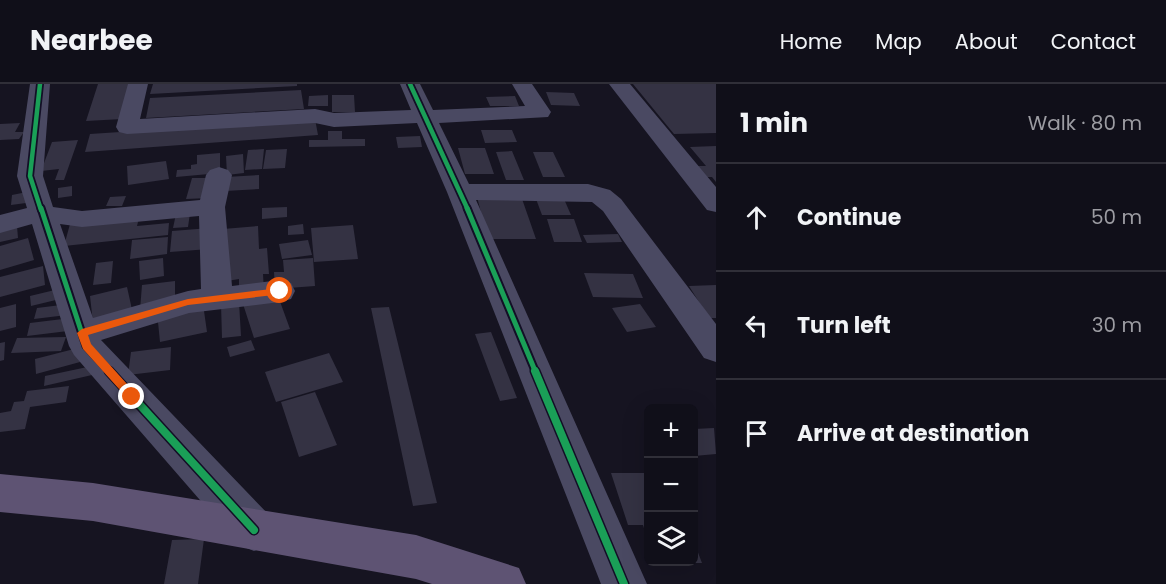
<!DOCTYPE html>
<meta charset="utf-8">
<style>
body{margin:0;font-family:Poppins,sans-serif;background:#1e1d26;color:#f1f3f6}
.controls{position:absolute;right:18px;bottom:18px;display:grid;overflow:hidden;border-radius:9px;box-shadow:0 6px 24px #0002}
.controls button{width:54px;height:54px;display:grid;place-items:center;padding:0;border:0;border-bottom:2px solid #302f38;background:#100f19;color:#f1f3f6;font:30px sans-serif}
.stop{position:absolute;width:18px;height:18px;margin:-14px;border:4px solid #ea580c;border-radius:50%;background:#fff}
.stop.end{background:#ea580c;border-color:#fff;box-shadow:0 2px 6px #0008}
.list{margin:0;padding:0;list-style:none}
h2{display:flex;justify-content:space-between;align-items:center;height:78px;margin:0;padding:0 24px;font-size:26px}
h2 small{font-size:20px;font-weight:400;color:#9c9ca2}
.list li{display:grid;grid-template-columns:39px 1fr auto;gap:18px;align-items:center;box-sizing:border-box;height:108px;padding:0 24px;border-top:2px solid #302f38}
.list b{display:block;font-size:22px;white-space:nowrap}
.list em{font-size:20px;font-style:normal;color:#9c9ca2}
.icon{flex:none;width:33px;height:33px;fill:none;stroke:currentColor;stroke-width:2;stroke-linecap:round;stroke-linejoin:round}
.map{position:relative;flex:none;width:716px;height:500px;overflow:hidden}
header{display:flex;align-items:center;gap:36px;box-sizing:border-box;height:84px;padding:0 30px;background:#100f19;border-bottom:2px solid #302f38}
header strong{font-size:28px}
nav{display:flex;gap:33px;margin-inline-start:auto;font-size:21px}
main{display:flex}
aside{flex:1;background:#100f19}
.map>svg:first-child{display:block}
.building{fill:#343243}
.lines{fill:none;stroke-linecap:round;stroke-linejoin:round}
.minor{fill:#4a4962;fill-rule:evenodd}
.major{fill:#5e5373;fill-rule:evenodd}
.cycleway-far2-casing{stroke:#130f26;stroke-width:8}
.cycleway-far1-casing{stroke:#130f26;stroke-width:9}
.cycleway-casing{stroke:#130f26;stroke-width:11}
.cycleway-far2{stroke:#1a9f57;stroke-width:4.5}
.cycleway-far1{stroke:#1a9f57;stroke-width:5}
.cycleway{stroke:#1a9f57;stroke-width:8}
.route{fill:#ea580c}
</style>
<header>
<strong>Nearbee</strong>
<nav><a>Home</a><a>Map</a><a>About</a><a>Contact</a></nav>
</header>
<main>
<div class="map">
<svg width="716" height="500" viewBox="0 0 716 500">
<rect width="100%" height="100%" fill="#161421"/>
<path class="building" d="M98,0H130L122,35L86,37Z
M153,0H297V2L150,10Z
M633,0H716V49L674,50Z
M301,6L304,25L146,34L150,14Z
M546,8L574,9L580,22L551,21Z
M328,11V22H308L309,12Z
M332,11H354L355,28H332Z
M515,12L519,22H490L486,13Z
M315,35L318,51L85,68L90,50Z
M20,39L15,48H24L19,55L0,56V40Z
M481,46H512L517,58L485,59Z
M328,47H342V55H365V62L309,63V56H328Z
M420,52L422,63L398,64L396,53Z
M78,56L64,96H55L59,85L41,87L52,58Z
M716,62V98L712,93H702L693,82H706L690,63Z
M458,64H485L494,90H465Z
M264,65L262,85L245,86L248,66Z
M287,65L285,84L263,85L266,66Z
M512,67L524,96H506L496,68Z
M533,68H553L565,93H543Z
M220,69V89L176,93L177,86L191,85V81L197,80V71Z
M243,70L244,89L227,91L226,72Z
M166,77L169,95L128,101L127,82Z
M259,91V105L225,107L226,93Z
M192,94H214L209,114L186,115Z
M72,102V112L58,114V104Z
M27,108L26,119L11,121L12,111Z
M126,112L122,122H106L110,113Z
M521,112L536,155H488L477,113Z
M536,115H564L571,131H542Z
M287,123V133L262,135V124Z
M190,129L188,143L173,144L176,130Z
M139,134L137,142L169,139L168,151L64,162L70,140Z
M547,135H574L582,158H554Z
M303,140L304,150L288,151V142Z
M353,141L358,175L314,178L311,144Z
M17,142L18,154L0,158V146Z
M258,142L259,165L267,164L269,190H263L264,207L239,210V195L227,197L223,145Z
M210,144L209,165L170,168L172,147Z
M618,150L622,158L587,159L583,151Z
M168,153L167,170L130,175L132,156Z
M28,154L34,176L0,186V162Z
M308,156L312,171L282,175L279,160Z
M163,174L164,192L140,196L139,177Z
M313,174L315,202L275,205L274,188H284L283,176Z
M113,177L111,199L93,201L96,179Z
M43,182L45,201L0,213V193Z
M584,189L633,190L643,214L593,213Z
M175,197V222L140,226L142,201Z
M716,201V234H709L689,202Z
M127,203L133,230L93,239L90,212Z
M59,205L60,215L31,222L30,212Z
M278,212L290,245L254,254L243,220Z
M239,218L241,252L222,254L221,220Z
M16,220V243L0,247V224Z
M69,220L67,231L34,235L37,224Z
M203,220L207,248L160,258L157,228Z
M640,220L656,243L627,248L612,224Z
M389,223L437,419L413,422L371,224Z
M71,234L68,247L27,252L30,239Z
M491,248L517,314L500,317L475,250Z
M66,253L61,267L11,269L17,254Z
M251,256L255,266L230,273L227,263Z
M5,258L4,276L0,277V259Z
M171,263L170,286L128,291L131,268Z
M78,264L80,278L36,290L35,275Z
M329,269L343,298L276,318L265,288Z
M92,282V291L44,302L45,292Z
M69,302L66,318L30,323L25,345L0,348V329L11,327L14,318L24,317L27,307Z
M315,308L337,361L299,373L281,318Z
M714,344L716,370L694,372V345Z
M611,389H648V457L643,441H628Z
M204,455L198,500H164L172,456Z
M694,458L702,479H694Z"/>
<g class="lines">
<path class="minor" d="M30,0H50L43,92L53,123L82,127L200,116L206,91L210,86L219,83L228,86L232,91L225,123L232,202L280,196L291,199L295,207L291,215L280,218L189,229L101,256L269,431L275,446L269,461L254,467L239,461L74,271L69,262L32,140L0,149V131L27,124L17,92ZM199,132L201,205L188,207L93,234L60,140L82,143Z
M128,0H148L140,35L315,25L334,29L411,26L400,0H420L433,26L525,22L512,0H532L551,28L548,33L439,39L469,100H588L610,106L621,115L716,240V278L704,274L603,127L592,118L476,116L647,500H601L447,108L417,39L334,43L315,39L127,50L119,48L116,43Z
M609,0H630L716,103V128L707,126Z"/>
<path class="major" d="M0,390L93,399L416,451L519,484L526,500H432L416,495L93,437L0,428Z"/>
<defs>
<path id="cycleway-far2" d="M40,0L30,92L41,126
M410,0L468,126"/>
<path id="cycleway-far1" d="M41,124L86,262L111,289
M467,124L536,289"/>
<path id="cycleway" d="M109,287L254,446
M535,287L624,500"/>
</defs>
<use href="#cycleway-far2" class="cycleway-far2-casing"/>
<use href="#cycleway-far1" class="cycleway-far1-casing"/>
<use href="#cycleway" class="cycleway-casing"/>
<use href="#cycleway-far2" class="cycleway-far2"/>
<use href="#cycleway-far1" class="cycleway-far1"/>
<use href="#cycleway" class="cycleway"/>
</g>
<path class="route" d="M280,204L285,207L283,210L188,221L88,251L91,260L136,310V316H129L83,265L77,249L82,245L188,215Z"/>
</svg>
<div class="controls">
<button>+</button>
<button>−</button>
<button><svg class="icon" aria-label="layers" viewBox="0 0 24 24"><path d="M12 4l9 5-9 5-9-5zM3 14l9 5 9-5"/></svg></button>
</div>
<div class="stop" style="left:280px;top:207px"></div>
<div class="stop end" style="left:132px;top:313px"></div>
</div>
<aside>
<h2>1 min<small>Walk · 80 m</small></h2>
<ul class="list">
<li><svg class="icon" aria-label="ahead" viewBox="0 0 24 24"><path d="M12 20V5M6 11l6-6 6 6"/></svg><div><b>Continue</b></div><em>50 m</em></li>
<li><svg class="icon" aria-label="left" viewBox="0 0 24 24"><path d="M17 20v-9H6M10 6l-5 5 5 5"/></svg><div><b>Turn left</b></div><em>30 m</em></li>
<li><svg class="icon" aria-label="arrive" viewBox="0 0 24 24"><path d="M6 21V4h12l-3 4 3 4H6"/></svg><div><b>Arrive at destination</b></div></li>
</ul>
</aside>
</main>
